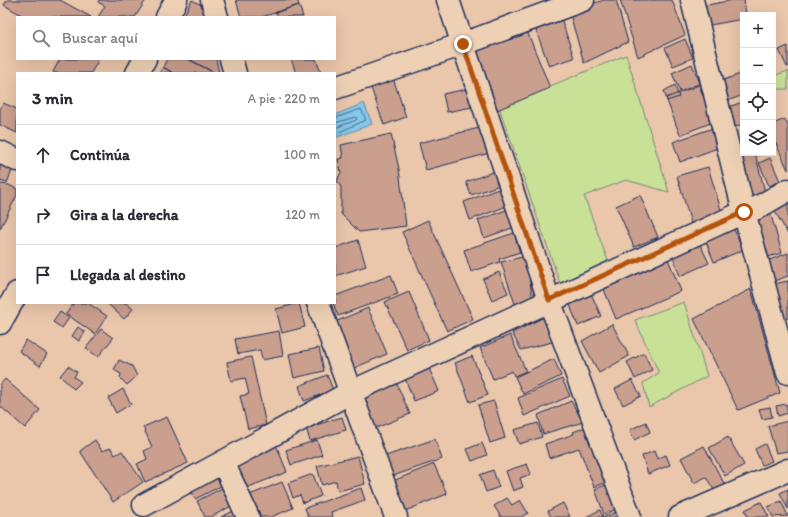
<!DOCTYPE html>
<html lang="es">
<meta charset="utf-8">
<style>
body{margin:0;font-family:Itim,sans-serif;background:#f7f7f7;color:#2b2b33}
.controls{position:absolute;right:12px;top:12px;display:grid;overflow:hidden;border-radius:0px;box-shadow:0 4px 16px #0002}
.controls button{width:36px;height:36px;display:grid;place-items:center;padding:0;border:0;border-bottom:1px solid #e1e1e2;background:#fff;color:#2b2b33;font:20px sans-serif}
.stop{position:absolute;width:12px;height:12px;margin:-9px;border:3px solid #b45309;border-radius:50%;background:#fff}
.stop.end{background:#b45309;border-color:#fff;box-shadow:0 1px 4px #0008}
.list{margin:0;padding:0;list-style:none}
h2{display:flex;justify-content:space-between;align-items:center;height:52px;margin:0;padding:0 16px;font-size:17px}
h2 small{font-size:13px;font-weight:400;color:#7c7c81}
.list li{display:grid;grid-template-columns:26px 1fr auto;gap:12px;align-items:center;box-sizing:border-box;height:60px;padding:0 16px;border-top:1px solid #e1e1e2}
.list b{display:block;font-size:15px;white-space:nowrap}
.list em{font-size:13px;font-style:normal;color:#7c7c81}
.icon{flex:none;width:22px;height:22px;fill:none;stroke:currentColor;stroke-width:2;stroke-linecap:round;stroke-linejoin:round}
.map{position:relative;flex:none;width:788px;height:517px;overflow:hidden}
.search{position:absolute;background:#fff;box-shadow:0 4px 16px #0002;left:16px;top:16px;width:320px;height:44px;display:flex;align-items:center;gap:10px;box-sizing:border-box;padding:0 14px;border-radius:0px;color:#7c7c81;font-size:15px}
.panel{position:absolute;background:#fff;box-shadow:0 4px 16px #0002;left:16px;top:72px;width:320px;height:232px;border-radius:0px}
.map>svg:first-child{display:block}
.green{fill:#c9e197;stroke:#72887a}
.water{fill:#87c7e7;stroke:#5c8ab0}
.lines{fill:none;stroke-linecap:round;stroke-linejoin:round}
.shore{stroke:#466c95;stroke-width:1}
.building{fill:#cb9f8e;stroke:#1b2f5e}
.minor-casing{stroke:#1b2f5e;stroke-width:25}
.minor{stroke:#eed1b5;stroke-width:22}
.route{stroke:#b45309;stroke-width:5}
</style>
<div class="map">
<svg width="788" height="517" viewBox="0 0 788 517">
<rect width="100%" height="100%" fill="#eac6ab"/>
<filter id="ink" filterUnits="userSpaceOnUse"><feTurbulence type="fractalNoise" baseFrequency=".025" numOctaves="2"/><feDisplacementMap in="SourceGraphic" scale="8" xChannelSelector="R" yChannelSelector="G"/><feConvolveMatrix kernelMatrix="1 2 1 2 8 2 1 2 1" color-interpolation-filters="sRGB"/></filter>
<g filter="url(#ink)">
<path class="green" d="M626,55L669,192L626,180L584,196L608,261L560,283L499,107Z
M788,71V89H776L773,82V76Z
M684,302L707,376L649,407L643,383L659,373L635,320Z"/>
<path class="water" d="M364,103L372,124L335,138V115Z"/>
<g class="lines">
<path class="shore" d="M335,118L361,109L366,120L335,134
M335,123L355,117L357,118L356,120L335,128"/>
</g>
<path class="building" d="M7,0H60L91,17H25L4,5Z
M99,0H146L135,17H98L105,6L98,2Z
M192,0L205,7L207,17H183Z
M236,0H297L299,5L262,17H241Z
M604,0H616L628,42L584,63L569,11Z
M620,0H672L685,35L638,57Z
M733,0H744L746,15H743V19L705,26L702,6Z
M299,5L303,17H278L276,12Z
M560,15L574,58L549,66L534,25Z
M527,31L550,88L497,110L474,53Z
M685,39L693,58L673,66L665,48Z
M788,46V67H787L779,50Z
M60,59H99L91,73H55L53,72Z
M167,59H188L215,73H173L163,67Z
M188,59H216L219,73H215Z
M291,59H316L321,73H296Z
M692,64L700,83L680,92L672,73Z
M163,67L173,73H159Z
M743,73V95L725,102L718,82Z
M393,78L406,117L384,125L370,85Z
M675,85L679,97L667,101L664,91Z
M699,85L713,122L680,135L666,98Z
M467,89L472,107L447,112L443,94Z
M743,102V124L735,127L728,107Z
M3,103L17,109V133L0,125V109Z
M785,119L788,126V170L773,137V124Z
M483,127L490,153L426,170L419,143Z
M713,128L720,147L680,162L673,142Z
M391,134L399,169L406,226L359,232L341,214V187L337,181L341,172L338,159L343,158L341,145Z
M743,146V153H755L765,192L748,197L735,148Z
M770,158L780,181L769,186L759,163Z
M0,162L13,168L7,183L0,181Z
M708,167L722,213L691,223L677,176Z
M495,171L500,185L471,195L466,182Z
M0,184L9,185L17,189V195L0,229Z
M501,188L507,206L470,220L464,202Z
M640,195L658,237L634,247L616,206Z
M788,199V234L773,208Z
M509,209L515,227L484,238L478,220Z
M770,212L782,253L761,259L750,218Z
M428,220L473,319L447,331L402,232Z
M733,227L743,250L714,262L705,239Z
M514,233L520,252L499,259L500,262L471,272L464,250Z
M358,240L366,266L335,276V248Z
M699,242L709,263L680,276L672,254Z
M788,253V276L771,282L764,262Z
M526,256L533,301L516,307L501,262Z
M668,259L681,291L616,319L603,287Z
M499,272L508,293L492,300L483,279Z
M391,275L398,294L338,316L333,303H335V296Z
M788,281V318L777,321L769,285Z
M751,289L780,393L738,410L694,319Z
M590,291L601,316L578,326L568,300Z
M409,292L429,340L407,350L385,302Z
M74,303H88L107,316L95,334L66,314Z
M107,303H126L133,309L124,319Z
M299,303L305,327L282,333L276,309Z
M368,308L387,354L354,368L335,322Z
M60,312L69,318L62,328L53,322Z
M546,316L556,341L521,350L512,333Z
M612,324L629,356L599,373L582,341Z
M78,327L85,332L79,341L72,336Z
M101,329L113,338L98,357L86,348Z
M279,331L283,356L262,360L260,350L238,354L235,339Z
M510,335L526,371L514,376L512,371L493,379L480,348Z
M26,340L47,354L40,366L19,351Z
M319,348L324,371L294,378L289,354Z
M644,353L652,370L635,379L627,362Z
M472,356L488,395L470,402L455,363Z
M251,357L266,425L248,429L240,396L249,394L245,378L231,381L227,362Z
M554,359L561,376L523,394L515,377Z
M119,360L132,366L137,376L127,385L120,378L121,374L114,370Z
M68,366L77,372L74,377L81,382L74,389L60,376Z
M428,366L439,391L414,401L404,376Z
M327,375L333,390L304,401L299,386Z
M5,379L40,410L25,428L0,406V385Z
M562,379L570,396L524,416L518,398Z
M395,380L410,414L376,428L361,394Z
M632,380L641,396L623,405L615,389Z
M123,389L131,404L116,413L108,398Z
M494,401L505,438L490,443L478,405Z
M571,401L583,422L543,434L538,415Z
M786,404L788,413L778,416L776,406Z
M770,407L772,417L762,419L759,409Z
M167,417L188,463L145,482L137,464L147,459L144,451L152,447L143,427Z
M342,417L346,430L310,441L306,428Z
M788,421V451L776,453L768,426Z
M646,422L650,432L634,440L630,430Z
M538,423L542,437L519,444L514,430Z
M586,427L607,482L594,487L579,448L549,458L545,444L574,434L573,432Z
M728,437L744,465L725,476L709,448Z
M435,439L442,459L390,477L383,457Z
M95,440L102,451L111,448L115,455L122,451L143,482L113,502L80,451Z
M317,440L322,455L291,465L286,450Z
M275,442L287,472L241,490L230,461Z
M482,443L487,455L472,461L467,449Z
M765,444L772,461L762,465L755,449Z
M704,446L726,487L716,493L706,477L694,483L681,458Z
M654,451L657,459L666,455L670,465L648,474L642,456Z
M358,456L365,484L338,491L336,481L322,485L317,466Z
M434,464L447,494L405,511L393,481Z
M527,464L531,474L520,478L523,487L513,491L506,471Z
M217,468L225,484L195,499L188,482Z
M493,470L499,487L486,492L480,475Z
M313,474L321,496L303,503L300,495L293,498L288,483Z
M282,482L293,508L271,517H256L247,496Z
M608,484L617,509L604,514L595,489Z
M226,486L235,504L211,517H205L197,501Z
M361,488L365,500L331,512L332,517H304L308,516L305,508Z
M788,489V509L780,493Z
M507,498L512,505L520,500L528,513L521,517H501L494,506Z
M781,501L788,516L773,517L768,507Z
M761,502L769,517H748L745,510Z
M563,503L570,517H551L548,511Z
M238,509L242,517H221Z
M600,510L603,517L619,511L621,517H586Z"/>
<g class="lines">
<defs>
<path id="minor" d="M212,0L217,17
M448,0L549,300L630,517
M692,0L744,212L788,373
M167,17L176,0
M231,59L235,73
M137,73L145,59
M335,88L463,44L583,0
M0,152L17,160
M318,303L396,517
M0,323L17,293
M223,462L248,517
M144,505L351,392L744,212L755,209L788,190
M680,517L788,470"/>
</defs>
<use href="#minor" class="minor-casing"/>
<use href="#minor" class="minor"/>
</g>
</g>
<g class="lines" filter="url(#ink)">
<path class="route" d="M463,44L549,300L744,212"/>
</g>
</svg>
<div class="controls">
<button>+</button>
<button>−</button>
<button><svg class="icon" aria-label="locate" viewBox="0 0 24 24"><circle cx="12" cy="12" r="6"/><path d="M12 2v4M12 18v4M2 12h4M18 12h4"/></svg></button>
<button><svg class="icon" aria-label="layers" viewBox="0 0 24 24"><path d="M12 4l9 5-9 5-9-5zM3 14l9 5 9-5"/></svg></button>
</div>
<div class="stop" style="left:744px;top:212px"></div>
<div class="stop end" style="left:463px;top:44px"></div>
<div class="search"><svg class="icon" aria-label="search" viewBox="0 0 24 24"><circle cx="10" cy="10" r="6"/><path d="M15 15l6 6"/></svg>Buscar aquí</div>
<section class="panel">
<h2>3 min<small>A pie · 220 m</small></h2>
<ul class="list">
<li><svg class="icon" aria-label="ahead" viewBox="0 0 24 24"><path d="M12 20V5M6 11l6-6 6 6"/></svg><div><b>Continúa</b></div><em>100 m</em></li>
<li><svg class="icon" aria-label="right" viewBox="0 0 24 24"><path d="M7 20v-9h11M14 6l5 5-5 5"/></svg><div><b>Gira a la derecha</b></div><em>120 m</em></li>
<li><svg class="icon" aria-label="arrive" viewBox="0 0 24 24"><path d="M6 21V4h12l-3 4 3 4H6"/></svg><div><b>Llegada al destino</b></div></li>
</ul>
</section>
</div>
